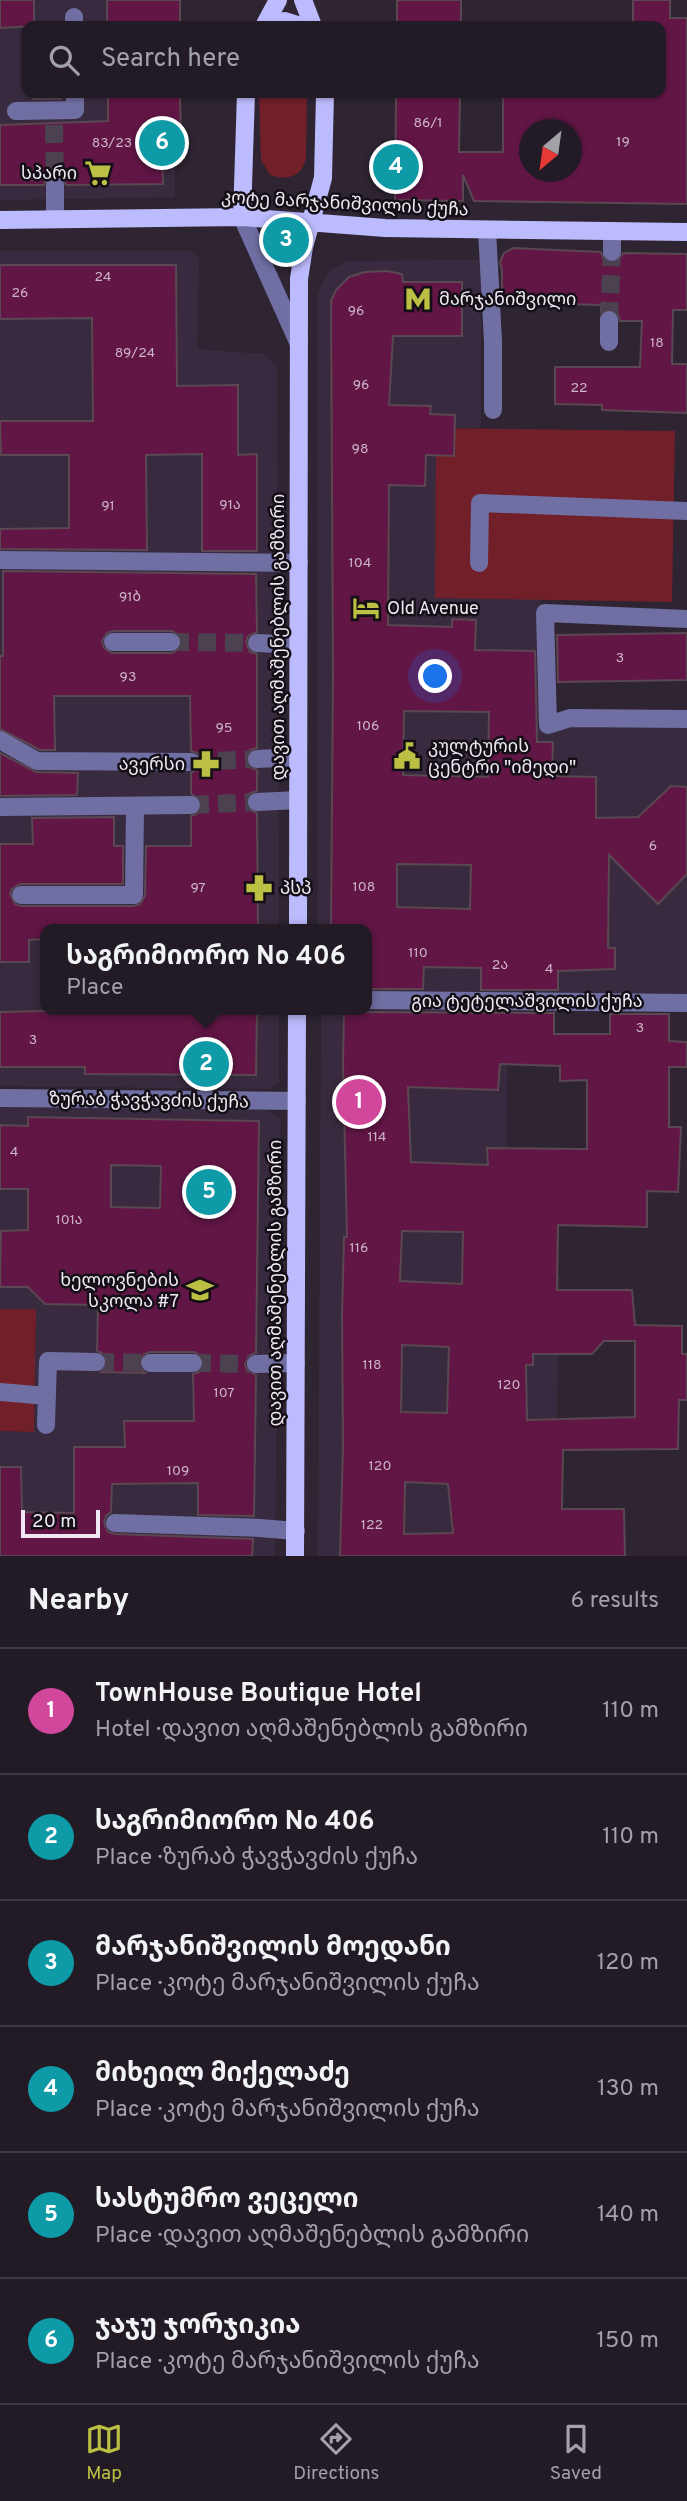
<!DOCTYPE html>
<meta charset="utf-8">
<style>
body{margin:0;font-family:Overpass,"Noto Sans Georgian",sans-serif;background:#2e2832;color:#f1f3f6}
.compass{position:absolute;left:519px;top:119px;width:63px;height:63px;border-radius:50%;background:#221b26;box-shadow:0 2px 5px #0004;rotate:209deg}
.scale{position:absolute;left:21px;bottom:18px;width:79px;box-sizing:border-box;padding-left:7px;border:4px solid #efe8f2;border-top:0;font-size:19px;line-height:24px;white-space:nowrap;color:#efe8f2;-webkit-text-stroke:5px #140f16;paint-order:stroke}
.you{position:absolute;left:436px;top:677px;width:24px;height:24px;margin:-18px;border:5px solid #fff;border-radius:50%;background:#1a73e8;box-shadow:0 0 0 10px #1a73e833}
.badge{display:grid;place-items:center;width:46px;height:46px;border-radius:50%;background:#bbc044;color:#fff;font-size:23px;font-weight:700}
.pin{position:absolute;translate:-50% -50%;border:4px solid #fff;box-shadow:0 2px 7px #0006}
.popup{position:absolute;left:40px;top:924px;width:332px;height:91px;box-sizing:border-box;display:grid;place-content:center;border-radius:14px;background:#221b26;filter:drop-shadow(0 2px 5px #0005);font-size:23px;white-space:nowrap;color:#a2a1a7}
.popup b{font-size:26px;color:#f1f3f6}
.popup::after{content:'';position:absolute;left:50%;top:100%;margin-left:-14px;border:14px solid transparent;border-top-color:#221b26}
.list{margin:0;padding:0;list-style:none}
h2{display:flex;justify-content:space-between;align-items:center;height:91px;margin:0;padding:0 28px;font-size:30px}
h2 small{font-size:23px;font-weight:400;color:#a2a1a7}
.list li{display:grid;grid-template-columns:46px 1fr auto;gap:21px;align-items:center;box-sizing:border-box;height:126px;padding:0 28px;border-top:2px solid #3f3943}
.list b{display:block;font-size:26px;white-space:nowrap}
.list p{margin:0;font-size:23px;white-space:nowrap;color:#a2a1a7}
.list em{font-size:23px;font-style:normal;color:#a2a1a7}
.icon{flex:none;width:38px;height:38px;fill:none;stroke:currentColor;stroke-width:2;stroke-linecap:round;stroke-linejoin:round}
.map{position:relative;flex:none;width:687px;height:1556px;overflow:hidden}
.search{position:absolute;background:#221b26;box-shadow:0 2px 5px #0004;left:21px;right:21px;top:21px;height:77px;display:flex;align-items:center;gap:18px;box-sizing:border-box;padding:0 24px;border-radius:14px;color:#a2a1a7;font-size:26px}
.sheet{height:847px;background:#221b26}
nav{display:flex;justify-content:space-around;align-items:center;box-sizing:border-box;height:98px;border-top:2px solid #3f3943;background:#221b26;font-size:19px;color:#a2a1a7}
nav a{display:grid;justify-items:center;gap:4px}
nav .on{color:#bbc044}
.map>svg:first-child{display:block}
.built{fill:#392b3f}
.green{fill:#71202a}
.building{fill:#621646;stroke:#5b4751;stroke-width:2;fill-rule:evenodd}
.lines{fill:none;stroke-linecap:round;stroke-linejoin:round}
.minor-tunnel{stroke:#4b414f;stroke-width:18;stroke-dasharray:18 9;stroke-linecap:butt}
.minor{stroke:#706fa3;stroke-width:18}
.major{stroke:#bcbbfd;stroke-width:18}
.labels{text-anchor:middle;stroke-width:5;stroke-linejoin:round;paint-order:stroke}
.number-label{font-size:14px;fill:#ccb4c7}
.poi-label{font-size:18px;fill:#efe8f2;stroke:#140f16;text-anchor:start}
.street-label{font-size:18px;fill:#efe8f2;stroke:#140f16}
</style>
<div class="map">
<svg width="687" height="1556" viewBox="0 0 687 1556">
<rect width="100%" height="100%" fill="#2e2432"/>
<path class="built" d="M0,0H173V26H26V93H174L175,197L0,200Z
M0,251H190L199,258L197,349L264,354L277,367L279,929H45V1010H279V1082L269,1089L0,1086Z
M481,260V428H437L435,598L541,599L543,712L687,714V1000L367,994V929H318V292L330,270L348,261Z
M367,1007L508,1009L505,1275L560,1277L553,1556H318L321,1010H367Z
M0,1107L265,1109L280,1117L275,1556H0V1431L34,1432L36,1310L0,1309Z"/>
<path class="green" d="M259,93H307L306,158C302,177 287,181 270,175L261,160Z
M436,428L675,431L672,602L435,598Z
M0,1309H36L34,1432L0,1431Z"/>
<path class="building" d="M0,0H34V26L0,28Z
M107,0H180V26H107Z
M397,0H461V26H397Z
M633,0H670V18H687V204L474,201L463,175V201L395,200L396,93H460L459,152H503V93H661V26H633ZM529,130H571V172H529Z
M33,93H61V99H33Z
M108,93H180L181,147L162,148L163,184L66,185L61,176L54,174L46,179L44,185H0V125L108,121Z
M513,248L601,252L603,258L611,263L618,261L623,253L687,254V310H673L672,364H687V413L602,410V405L555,404V367H640L642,321H620L618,314L614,310L608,309L601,312V305L502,302V271L500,262L504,253Z
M0,265H176L177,386L238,385V455L257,454V551H202V454L146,455L147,550L0,549V529L69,528V455H1L0,421H93L92,318L0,319Z
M387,271L402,274L403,282H462V336H393L389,405L431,406L430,414L455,415L454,456L426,455L425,486L389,485L388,625L452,627V619L476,620L475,650L535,651L537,742H553L552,776L596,777V818L638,817L671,786L687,787V874L658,904L609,855L608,948H615V969L558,971V990H481V968L424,967L423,989H367V929H331L333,674L331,301L336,290L349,277L365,272ZM404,711L489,712L488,777L403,775ZM397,864L471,865L470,909L397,907Z
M3,571L256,574L257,632L248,636L246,643L250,652L257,654V748L250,750L246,759L248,766L257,770V791L250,793L246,802L248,809L257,813L258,929H45V939L29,940V962H0V844H33L32,818L114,817V846H123V884H20L12,889L10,894L15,904L21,906H134L140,904L145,896L146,846H191V816L197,814L202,806L200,799L191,794V773L200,768L202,761L197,753L191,751L190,696H54L55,750H40L0,729V656H3ZM113,631H172L180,636L182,643L180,648L172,653H112L104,648L102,641L107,633Z
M687,633V680L558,682L557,635Z
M0,753L36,772L78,773L77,795L0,796Z
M86,1010H257L256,1075L85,1074V1067H0V1012Z
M344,1012L554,1013V1034H610V1014H669V1041L687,1042V1067H669V1127H681L678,1192L647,1191V1227L558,1225L557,1290H632L635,1325L682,1326V1354H687V1400H679L678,1449L563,1450L562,1509H624L625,1556H340L343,1445L342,1315L344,1237H347L343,1061ZM500,1064L560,1066V1081L587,1080V1149L487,1148L488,1165L411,1162L408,1087L498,1090ZM402,1231L463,1232L462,1284L400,1281ZM604,1341H635V1417L527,1420L526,1365H533V1354H592ZM402,1345L449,1347L447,1413L401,1412ZM405,1482L448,1484L453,1533L404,1534Z
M28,1117L259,1121L256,1353L250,1355L245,1364L247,1370L256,1375L254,1516L198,1515V1483L112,1484L111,1512L106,1516L104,1523L108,1532L115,1534L253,1539L252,1556H0V1467H21L22,1512L74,1513V1447H125L124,1421H194L193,1374L199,1372L204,1364L202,1357L194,1352H150L144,1354L139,1362L140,1368L145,1373L101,1372L106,1367L107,1362L102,1353L97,1351L98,1305L45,1304L28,1287H0L1,1231L28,1230V1189H0V1125L28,1126ZM111,1165L161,1166L160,1208L111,1207Z"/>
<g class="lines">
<path class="minor-tunnel" d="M54,125L55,185
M609,320L612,252
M171,642L257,643
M191,762L257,759
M191,805L257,802
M96,1362L150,1363
M193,1363L256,1364"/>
<path class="minor" d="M74,17V26
M16,111L75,110V93
M55,185V219
M242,217L299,344
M487,230L493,341V410
M612,232V252
M609,342V320
M0,560L299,563
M479,563L480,503L687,511
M687,619L545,613L548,725L570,718L687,719
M113,642H171
M257,643L298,645
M0,740L37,761L191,762
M257,759L298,757
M257,802L298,800
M0,807L191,805
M21,895H134L135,806
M367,1000L687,1003
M0,1098L297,1101
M150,1363H193
M256,1364L296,1363
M0,1392L47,1396
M46,1425L48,1361L96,1362
M115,1523L260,1528L296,1531"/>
<path class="major" d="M303,0L313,26
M264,26L278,0
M268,26L285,21L301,26
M242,217L246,93
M0,220L242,217L385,228L687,232
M298,929L299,279L304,247L323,178L325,93
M295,1556L297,1010"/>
</g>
<defs>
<symbol id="supermarket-bare" viewBox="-9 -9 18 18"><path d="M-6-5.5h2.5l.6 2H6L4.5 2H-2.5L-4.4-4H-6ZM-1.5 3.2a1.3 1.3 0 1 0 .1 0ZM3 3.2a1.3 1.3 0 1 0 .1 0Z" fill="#bbc044" stroke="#140f16" stroke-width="2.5" paint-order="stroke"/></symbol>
<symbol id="metro-bare" viewBox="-9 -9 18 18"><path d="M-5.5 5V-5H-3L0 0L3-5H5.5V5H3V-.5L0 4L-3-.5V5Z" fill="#bbc044" stroke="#140f16" stroke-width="2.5" paint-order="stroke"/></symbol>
<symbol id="hotel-bare" viewBox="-9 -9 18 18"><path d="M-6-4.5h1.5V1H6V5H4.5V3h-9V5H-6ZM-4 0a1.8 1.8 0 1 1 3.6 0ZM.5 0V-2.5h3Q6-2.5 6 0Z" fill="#bbc044" stroke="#140f16" stroke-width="2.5" paint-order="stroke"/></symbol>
<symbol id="civic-bare" viewBox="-9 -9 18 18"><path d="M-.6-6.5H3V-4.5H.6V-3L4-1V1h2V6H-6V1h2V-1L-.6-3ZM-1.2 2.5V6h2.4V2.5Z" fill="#bbc044" stroke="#140f16" stroke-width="2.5" paint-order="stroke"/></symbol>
<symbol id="pharmacy-bare" viewBox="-9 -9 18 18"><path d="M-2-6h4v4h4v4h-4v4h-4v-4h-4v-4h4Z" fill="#bbc044" stroke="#140f16" stroke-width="2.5" paint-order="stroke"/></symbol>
<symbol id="school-bare" viewBox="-9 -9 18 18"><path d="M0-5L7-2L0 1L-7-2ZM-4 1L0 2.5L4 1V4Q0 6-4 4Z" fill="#bbc044" stroke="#140f16" stroke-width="2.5" paint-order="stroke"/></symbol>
</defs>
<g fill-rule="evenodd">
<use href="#supermarket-bare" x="79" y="154" width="38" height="38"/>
<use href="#metro-bare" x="399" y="280" width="38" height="38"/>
<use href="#hotel-bare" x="347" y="589" width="38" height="38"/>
<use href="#civic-bare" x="388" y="737" width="38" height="38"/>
<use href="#pharmacy-bare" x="187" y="745" width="38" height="38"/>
<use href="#pharmacy-bare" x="240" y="869" width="38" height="38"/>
<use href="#school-bare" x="181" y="1271" width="38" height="38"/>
</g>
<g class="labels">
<g class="number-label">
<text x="428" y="127">86/1</text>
<text x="623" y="146">19</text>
<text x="112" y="147">83/23</text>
<text x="103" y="281">24</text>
<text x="20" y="297">26</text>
<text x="356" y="315">96</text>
<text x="657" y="347">18</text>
<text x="135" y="357">89/24</text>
<text x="361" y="389">96</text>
<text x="579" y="392">22</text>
<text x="360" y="453">98</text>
<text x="230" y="509">91ა</text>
<text x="108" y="510">91</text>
<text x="360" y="567">104</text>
<text x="130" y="601">91ბ</text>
<text x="620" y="662">3</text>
<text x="128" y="681">93</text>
<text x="368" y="730">106</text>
<text x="224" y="732">95</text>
<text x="653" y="850">6</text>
<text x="364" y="891">108</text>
<text x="198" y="892">97</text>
<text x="418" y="957">110</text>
<text x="500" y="969">2ა</text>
<text x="549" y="973">4</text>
<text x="640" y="1032">3</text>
<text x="33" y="1044">3</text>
<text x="377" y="1141">114</text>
<text x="14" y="1156">4</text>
<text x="69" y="1224">101ა</text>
<text x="359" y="1252">116</text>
<text x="372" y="1369">118</text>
<text x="509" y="1389">120</text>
<text x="224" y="1397">107</text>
<text x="380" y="1470">120</text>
<text x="178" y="1475">109</text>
<text x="372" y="1529">122</text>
</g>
<g class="poi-label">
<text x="77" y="179" text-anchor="end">სპარი</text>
<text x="439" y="305">მარჯანიშვილი</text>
<text x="387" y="614">Old Avenue</text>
<text x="428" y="752">კულტურის<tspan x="428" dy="21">ცენტრი "იმედი"</tspan></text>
<text x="185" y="770" text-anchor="end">ავერსი</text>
<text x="280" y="894">პსპ</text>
<text x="179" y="1286" text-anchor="end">ხელოვნების<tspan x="179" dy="21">სკოლა #7</tspan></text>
</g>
<g class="street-label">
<text transform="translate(345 203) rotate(3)" y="6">კოტე მარჯანიშვილის ქუჩა</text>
<text transform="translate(278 637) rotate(-90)" y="6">დავით აღმაშენებლის გამზირი</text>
<text x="527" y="1007">გია ტეტელაშვილის ქუჩა</text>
<text transform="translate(149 1100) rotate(1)" y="6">ზურაბ ჭავჭავძის ქუჩა</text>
<text transform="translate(275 1283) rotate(-90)" y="6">დავით აღმაშენებლის გამზირი</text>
</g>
</g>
</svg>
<svg class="compass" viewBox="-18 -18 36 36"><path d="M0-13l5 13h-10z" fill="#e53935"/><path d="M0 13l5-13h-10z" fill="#a2a1a7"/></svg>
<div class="scale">20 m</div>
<div class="you"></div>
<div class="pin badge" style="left:359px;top:1102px;background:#d1479c">1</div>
<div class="pin badge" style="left:206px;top:1064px;background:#0f9aa8">2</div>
<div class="popup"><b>საგრიმიორო No 406</b>Place</div>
<div class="pin badge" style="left:286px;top:240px;background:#0f9aa8">3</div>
<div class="pin badge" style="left:396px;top:167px;background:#0f9aa8">4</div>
<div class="pin badge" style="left:209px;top:1192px;background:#0f9aa8">5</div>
<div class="pin badge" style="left:162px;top:143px;background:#0f9aa8">6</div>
<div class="search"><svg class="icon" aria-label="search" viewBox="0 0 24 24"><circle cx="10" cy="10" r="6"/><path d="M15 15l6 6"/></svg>Search here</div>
</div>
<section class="sheet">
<h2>Nearby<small>6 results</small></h2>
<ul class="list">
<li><span class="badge" style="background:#d1479c">1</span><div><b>TownHouse Boutique Hotel</b><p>Hotel · დავით აღმაშენებლის გამზირი</p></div><em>110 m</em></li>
<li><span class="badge" style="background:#0f9aa8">2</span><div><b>საგრიმიორო No 406</b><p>Place · ზურაბ ჭავჭავძის ქუჩა</p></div><em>110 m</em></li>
<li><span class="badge" style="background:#0f9aa8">3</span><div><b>მარჯანიშვილის მოედანი</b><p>Place · კოტე მარჯანიშვილის ქუჩა</p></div><em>120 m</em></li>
<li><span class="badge" style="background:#0f9aa8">4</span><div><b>მიხეილ მიქელაძე</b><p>Place · კოტე მარჯანიშვილის ქუჩა</p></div><em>130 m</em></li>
<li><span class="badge" style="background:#0f9aa8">5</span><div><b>სასტუმრო ვეცელი</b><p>Place · დავით აღმაშენებლის გამზირი</p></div><em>140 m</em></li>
<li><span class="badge" style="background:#0f9aa8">6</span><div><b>ჯაჯუ ჯორჯიკია</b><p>Place · კოტე მარჯანიშვილის ქუჩა</p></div><em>150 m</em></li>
</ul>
</section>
<nav>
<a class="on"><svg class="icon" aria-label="map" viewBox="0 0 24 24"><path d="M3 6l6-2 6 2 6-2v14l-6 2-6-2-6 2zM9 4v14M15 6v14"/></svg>Map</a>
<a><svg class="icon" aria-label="directions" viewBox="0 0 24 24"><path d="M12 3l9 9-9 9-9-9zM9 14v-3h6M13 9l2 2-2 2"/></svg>Directions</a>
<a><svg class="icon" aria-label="saved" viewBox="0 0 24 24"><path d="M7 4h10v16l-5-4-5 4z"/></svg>Saved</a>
</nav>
